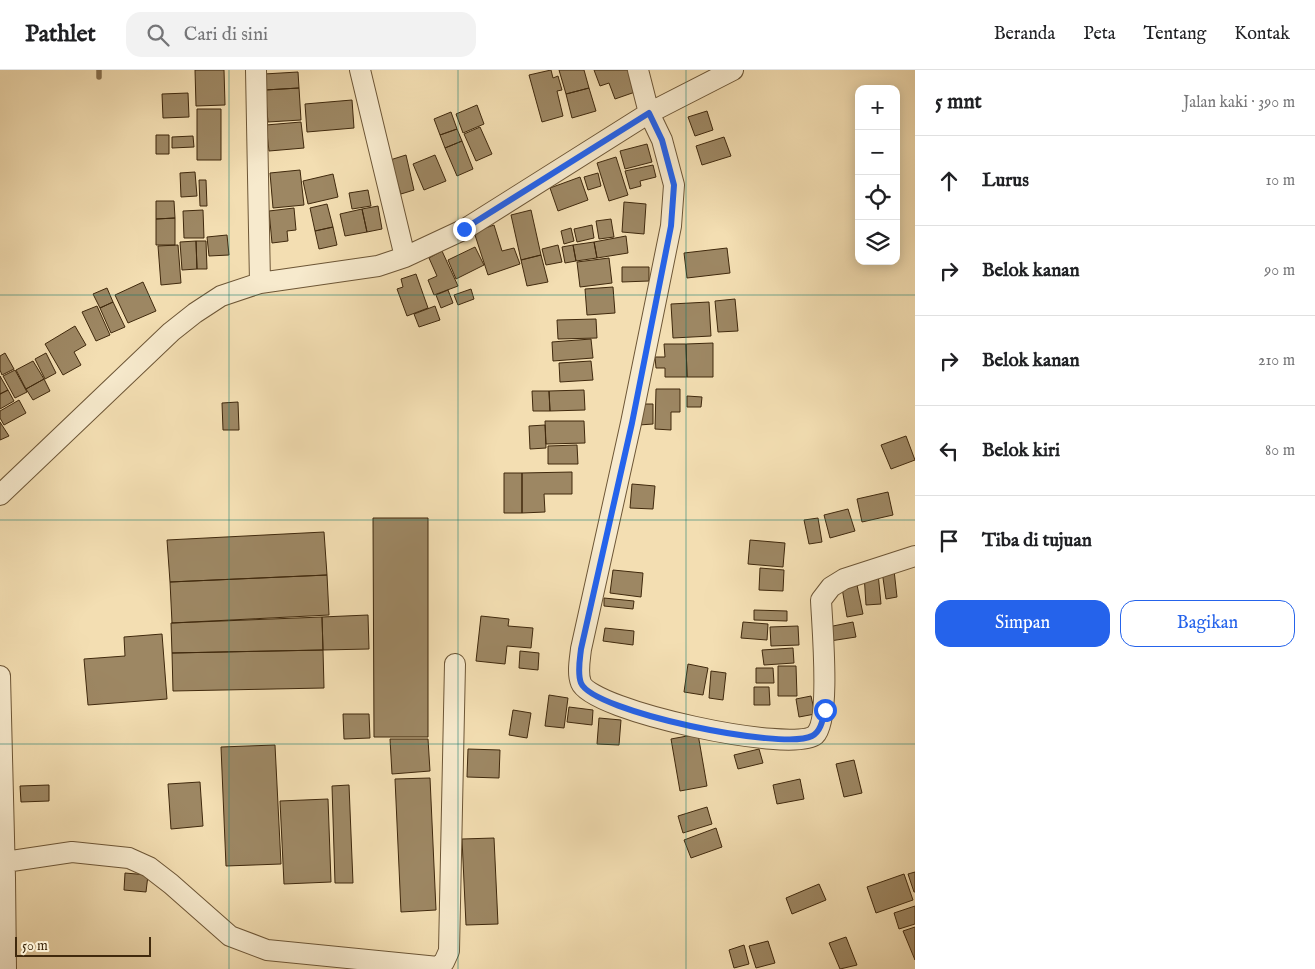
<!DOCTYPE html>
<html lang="id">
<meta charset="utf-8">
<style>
body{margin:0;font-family:"IM FELL English",serif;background:#f2f2f2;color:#202124}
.controls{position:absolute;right:15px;top:15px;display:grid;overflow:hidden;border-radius:10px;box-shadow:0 2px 12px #0003}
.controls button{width:45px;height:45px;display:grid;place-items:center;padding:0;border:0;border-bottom:1px solid #e0e0e0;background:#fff;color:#202124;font:25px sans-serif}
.scale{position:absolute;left:15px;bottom:12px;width:136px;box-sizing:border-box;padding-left:5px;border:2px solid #40290d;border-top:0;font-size:14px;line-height:18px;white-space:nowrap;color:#40290d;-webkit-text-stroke:4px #f7eacd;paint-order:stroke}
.stop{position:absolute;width:15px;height:15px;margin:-11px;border:4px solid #2563eb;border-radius:50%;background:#fff}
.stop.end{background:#2563eb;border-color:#fff;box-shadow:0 1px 5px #0008}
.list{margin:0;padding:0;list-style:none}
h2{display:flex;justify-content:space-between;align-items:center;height:65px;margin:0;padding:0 20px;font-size:21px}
h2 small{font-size:16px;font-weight:400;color:#757577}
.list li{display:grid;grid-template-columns:32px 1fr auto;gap:15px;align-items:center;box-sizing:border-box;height:90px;padding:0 20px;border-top:1px solid #e0e0e0}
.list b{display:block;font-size:19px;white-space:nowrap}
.list em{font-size:16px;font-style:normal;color:#757577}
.actions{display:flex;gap:10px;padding:15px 20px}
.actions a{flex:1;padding:11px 0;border:1px solid #2563eb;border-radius:15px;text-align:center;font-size:18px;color:#2563eb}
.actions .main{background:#2563eb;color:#fff}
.icon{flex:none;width:28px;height:28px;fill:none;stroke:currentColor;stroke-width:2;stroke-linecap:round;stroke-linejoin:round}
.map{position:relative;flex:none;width:915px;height:899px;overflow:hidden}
header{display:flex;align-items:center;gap:30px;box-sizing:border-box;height:70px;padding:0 25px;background:#fff;border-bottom:1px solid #e0e0e0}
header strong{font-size:24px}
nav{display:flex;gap:28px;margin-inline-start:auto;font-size:18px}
.search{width:350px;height:45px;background:#f2f2f2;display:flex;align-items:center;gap:12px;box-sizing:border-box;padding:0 18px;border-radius:15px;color:#757577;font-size:19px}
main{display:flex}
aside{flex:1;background:#fff}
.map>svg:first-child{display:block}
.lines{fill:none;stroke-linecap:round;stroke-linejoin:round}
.stream{stroke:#87704e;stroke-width:5.5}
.building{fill:#9d8763;stroke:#40290d}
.minor-casing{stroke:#6d5636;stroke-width:22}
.minor{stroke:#f7eacd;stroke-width:20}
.route{stroke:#2563eb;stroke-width:6}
.grid{fill:none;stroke:#0f766e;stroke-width:1;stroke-opacity:0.55}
</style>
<header>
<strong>Pathlet</strong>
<div class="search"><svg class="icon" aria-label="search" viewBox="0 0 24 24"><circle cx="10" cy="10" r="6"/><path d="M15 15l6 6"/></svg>Cari di sini</div>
<nav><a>Beranda</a><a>Peta</a><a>Tentang</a><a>Kontak</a></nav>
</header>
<main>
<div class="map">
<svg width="915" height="899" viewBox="0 0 915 899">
<rect width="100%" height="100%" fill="#f3deb2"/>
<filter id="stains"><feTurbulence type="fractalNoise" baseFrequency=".004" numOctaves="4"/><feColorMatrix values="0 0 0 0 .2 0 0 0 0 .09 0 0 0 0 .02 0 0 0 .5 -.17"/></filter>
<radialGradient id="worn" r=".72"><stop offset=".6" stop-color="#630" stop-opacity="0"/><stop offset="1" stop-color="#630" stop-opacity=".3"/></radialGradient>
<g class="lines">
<path class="stream" d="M99,7V0"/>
</g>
<path class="building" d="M195,0H224L225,35L196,36Z
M551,0L553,8L558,6L562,20L557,21L563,46L542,52L529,5Z
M559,0H584L589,18L566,24Z
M594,0H631L638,21L615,29L609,13L600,16Z
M298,2L299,18L265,20L264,4Z
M299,18L301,50L268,52L265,20Z
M589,18L596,41L572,48L566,24Z
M188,23L189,47L163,48L162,24Z
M352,30L354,58L307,62L305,34Z
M477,35L484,54L463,63L456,44Z
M197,39H221V90H197Z
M707,41L713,60L695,66L688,47Z
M451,42L457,59L440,65L434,49Z
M301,52L304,78L269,81L266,55Z
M480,57L492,84L476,91L464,64Z
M457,59L462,71L445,78L440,65Z
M156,65H169V84H156Z
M193,66L194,77L172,78V67Z
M724,67L731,86L702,95L696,76Z
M462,71L473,99L457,106L445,78Z
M647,74L652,92L625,99L620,81Z
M406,85L414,120L401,124L390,90Z
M435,85L446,111L424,120L413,94Z
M616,87L628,125L609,131L597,93Z
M653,95L656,107L640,111L641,116L630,119L625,101Z
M300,100L304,135L273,138L270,103Z
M195,102L197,126L181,127L180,103Z
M598,103L601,116L588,120L584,107Z
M333,104L338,127L308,134L303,111Z
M580,107L588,130L558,141L550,118Z
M199,110H206L207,136H200Z
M368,120L371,136L352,139L349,123Z
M156,131H174L175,148L156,149Z
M624,132L646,134L644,164L622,162Z
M327,134L333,157L315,161L310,138Z
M378,136L382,159L367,162L362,139Z
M294,138L296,160L287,161L288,171L272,173L269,141Z
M362,139L367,162L345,166L340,144Z
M203,140L204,168H184L183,141Z
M531,140L541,185L521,190L511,145Z
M175,148V175H156V149Z
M611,149L614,167L599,169L596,151Z
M494,155L502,181L514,178L520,194L488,205L474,162Z
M592,155L594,168L577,172L574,159Z
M333,157L337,175L319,179L315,161Z
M571,158L574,171L564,174L561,161Z
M227,165L229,185L209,186L207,167Z
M626,166L628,183L597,188L594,172Z
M196,171H206L207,199H197Z
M196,171L197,199L182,200L180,172Z
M594,172L597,188L576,191L573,175Z
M178,175L181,213L161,215L158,176Z
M558,175L562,192L546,195L542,179Z
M573,175L576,191L565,193L562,177Z
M475,177L484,195L456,209L448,190Z
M727,178L730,203L687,208L684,183Z
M442,181L458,216L434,225L428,210L437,206L429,188Z
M541,185L548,212L527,216L521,190Z
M609,188L612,213L580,217L577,192Z
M622,197H649V211L622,212Z
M416,204L428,238L407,246L397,219L403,217L401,209Z
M143,212L156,241L128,253L115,225Z
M613,217L615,243L587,245L585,219Z
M107,218L113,232L100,238L93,224Z
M471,219L474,229L458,235L454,225Z
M448,220L453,233L441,238L436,225Z
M735,229L738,261L718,262L715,231Z
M113,232L125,257L111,263L100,238Z
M709,232L711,266L673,268L671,234Z
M97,236L110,265L96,271L82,242Z
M435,236L440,250L419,257L414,244Z
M596,249L597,268L558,269L557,250Z
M75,256L86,275L74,282L81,295L63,305L45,274Z
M591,269L593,288L553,291L552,272Z
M713,273V307H687L686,274Z
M664,274H686L687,307H665V298H656L655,287H665Z
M5,283L14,299L2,305L0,300V286Z
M46,283L56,303L45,309L35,289Z
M33,291L44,309L26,319L16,300Z
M591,291L593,310L560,312L559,293Z
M15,300L27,322L15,328L3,306Z
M0,306L8,320L0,324Z
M44,309L50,321L33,330L26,319Z
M656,319H680V342H671V360L655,359Z
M8,320L14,331L0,339V324Z
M584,320L585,340L550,341L549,321Z
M532,321H549L550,341H533Z
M687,326L702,327L701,337H687Z
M19,330L26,343L4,355L0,348V341Z
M238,332L239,360H223L222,333Z
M638,334H653V354L639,355Z
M545,351H584L585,373L546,374Z
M0,352L9,366L0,370Z
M545,355L546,378L530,379L529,356Z
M906,366L915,390L891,399L881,375Z
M577,375L578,394H548V376Z
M572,402V424H544L545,442L522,443V403Z
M504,403H522V443H504Z
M632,414L655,416L653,439L630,438Z
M888,422L893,445L862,452L857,429Z
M848,439L855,461L830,468L824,445Z
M373,448H428V667H374Z
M818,448L822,472L809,474L804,450Z
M324,462L327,505L170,512L167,470Z
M750,470L785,473L783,497L748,494Z
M760,498L784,500L783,521L759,520Z
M613,500L643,503L641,527L610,523Z
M894,500L897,527L886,529L882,501Z
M878,503L881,534L866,535L864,504Z
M327,505L329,545L172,553L170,512Z
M857,515L863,544L847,547L842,518Z
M604,528L634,531L633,539L604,536Z
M754,540L787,541V551L754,550Z
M368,545L369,579L323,580L322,547Z
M481,546L509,549L508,556L533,558L531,578L507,576L505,594L476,591Z
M322,547L323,580L172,583L171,553Z
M743,552L768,554L767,570L741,568Z
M853,552L856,567L830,571L828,557Z
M798,556L799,575L771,576L770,557Z
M605,558L634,561L633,575L603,571Z
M162,564L167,629L88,635L84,589L125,586L124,567Z
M793,578L794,593L764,595L762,580Z
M323,580L324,618L173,621L172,583Z
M520,581L539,583L538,600L519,598Z
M688,594L708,598L703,625L684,622Z
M778,596H796L797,626H778Z
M756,598H773L774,613H756Z
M711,601L726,603L723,630L709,628Z
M754,617H769L770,635H754Z
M549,625L568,628L564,658L545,656Z
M811,626L815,644L799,647L796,629Z
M569,637L593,640L592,655L567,652Z
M513,640L531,643L527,668L509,665Z
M343,644H369L370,668L344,669Z
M599,648L621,650L619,675L597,674Z
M698,664L707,716L680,721L671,669Z
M390,669H428L430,701L392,704Z
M275,675L281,794L226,796L221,677Z
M468,679L500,680L499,708L467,707Z
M759,679L763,693L738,699L734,685Z
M854,690L862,723L844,727L836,694Z
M430,708L436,840L401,842L395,709Z
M800,709L804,729L777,734L773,715Z
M200,712L203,756L171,759L168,714Z
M49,715V731L21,732L20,716Z
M349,715L353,813H335L332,716Z
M328,729L331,812L284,814L280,731Z
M707,737L712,754L683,763L678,746Z
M716,758L722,777L691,788L684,770Z
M494,768L498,854L466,855L462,769Z
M915,802V822H914L908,804Z
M125,803L148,805L146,822L124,820Z
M904,804L913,830L876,843L867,817Z
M819,814L826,830L792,844L786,828Z
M915,836V854L899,859L894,843Z
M915,857V890L903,861Z
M846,867L857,895L840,899L829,873Z
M768,871L775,893L756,898L749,876Z
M744,875L749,894L734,898L729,880Z"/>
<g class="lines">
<defs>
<path id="minor" d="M256,0L260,213
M360,0L405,187
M638,0L649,43L662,70L674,115L671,156L631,353L581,579C580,589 577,603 581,613C592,641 793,684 815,665C831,650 822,555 821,530L831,517L844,509L915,486
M0,425L171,262L195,243L221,226L260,213L378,196L405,187L465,159L649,43L733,0
M0,606L5,808H0
M5,792L72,782L129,788L149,797L171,814L230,866L267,880L438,897L444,892L449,881L455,594
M5,808L6,899"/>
</defs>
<use href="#minor" class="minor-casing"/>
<use href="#minor" class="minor"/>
</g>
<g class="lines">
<path class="route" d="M464,159L649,43L662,70L674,115L671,156L632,353L581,579C580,589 577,603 581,613C593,642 784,681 812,666C821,662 823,648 825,640"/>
</g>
<path class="grid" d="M229,0V899M458,0V899M686,0V899M0,225H915M0,450H915M0,674H915"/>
<rect width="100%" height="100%" filter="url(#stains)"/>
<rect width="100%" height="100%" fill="url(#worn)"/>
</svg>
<div class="controls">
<button>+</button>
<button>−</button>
<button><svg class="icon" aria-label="locate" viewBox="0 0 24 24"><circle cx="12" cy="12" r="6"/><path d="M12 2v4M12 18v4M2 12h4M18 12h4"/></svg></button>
<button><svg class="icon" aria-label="layers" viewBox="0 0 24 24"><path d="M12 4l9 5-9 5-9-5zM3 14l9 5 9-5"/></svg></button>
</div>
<div class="scale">50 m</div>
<div class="stop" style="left:825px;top:640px"></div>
<div class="stop end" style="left:464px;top:159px"></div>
</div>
<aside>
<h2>5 mnt<small>Jalan kaki · 390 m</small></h2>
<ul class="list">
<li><svg class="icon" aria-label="ahead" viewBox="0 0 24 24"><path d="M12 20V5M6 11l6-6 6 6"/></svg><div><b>Lurus</b></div><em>10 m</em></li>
<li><svg class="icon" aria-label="right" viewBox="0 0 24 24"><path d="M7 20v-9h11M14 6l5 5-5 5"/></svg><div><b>Belok kanan</b></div><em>90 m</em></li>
<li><svg class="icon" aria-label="right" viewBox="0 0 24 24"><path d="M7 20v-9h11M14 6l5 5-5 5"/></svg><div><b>Belok kanan</b></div><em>210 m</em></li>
<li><svg class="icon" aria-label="left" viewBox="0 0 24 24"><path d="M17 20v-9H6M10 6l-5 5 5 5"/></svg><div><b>Belok kiri</b></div><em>80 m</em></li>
<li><svg class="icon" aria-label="arrive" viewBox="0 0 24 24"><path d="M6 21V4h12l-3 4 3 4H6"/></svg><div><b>Tiba di tujuan</b></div></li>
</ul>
<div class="actions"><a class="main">Simpan</a><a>Bagikan</a></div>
</aside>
</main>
